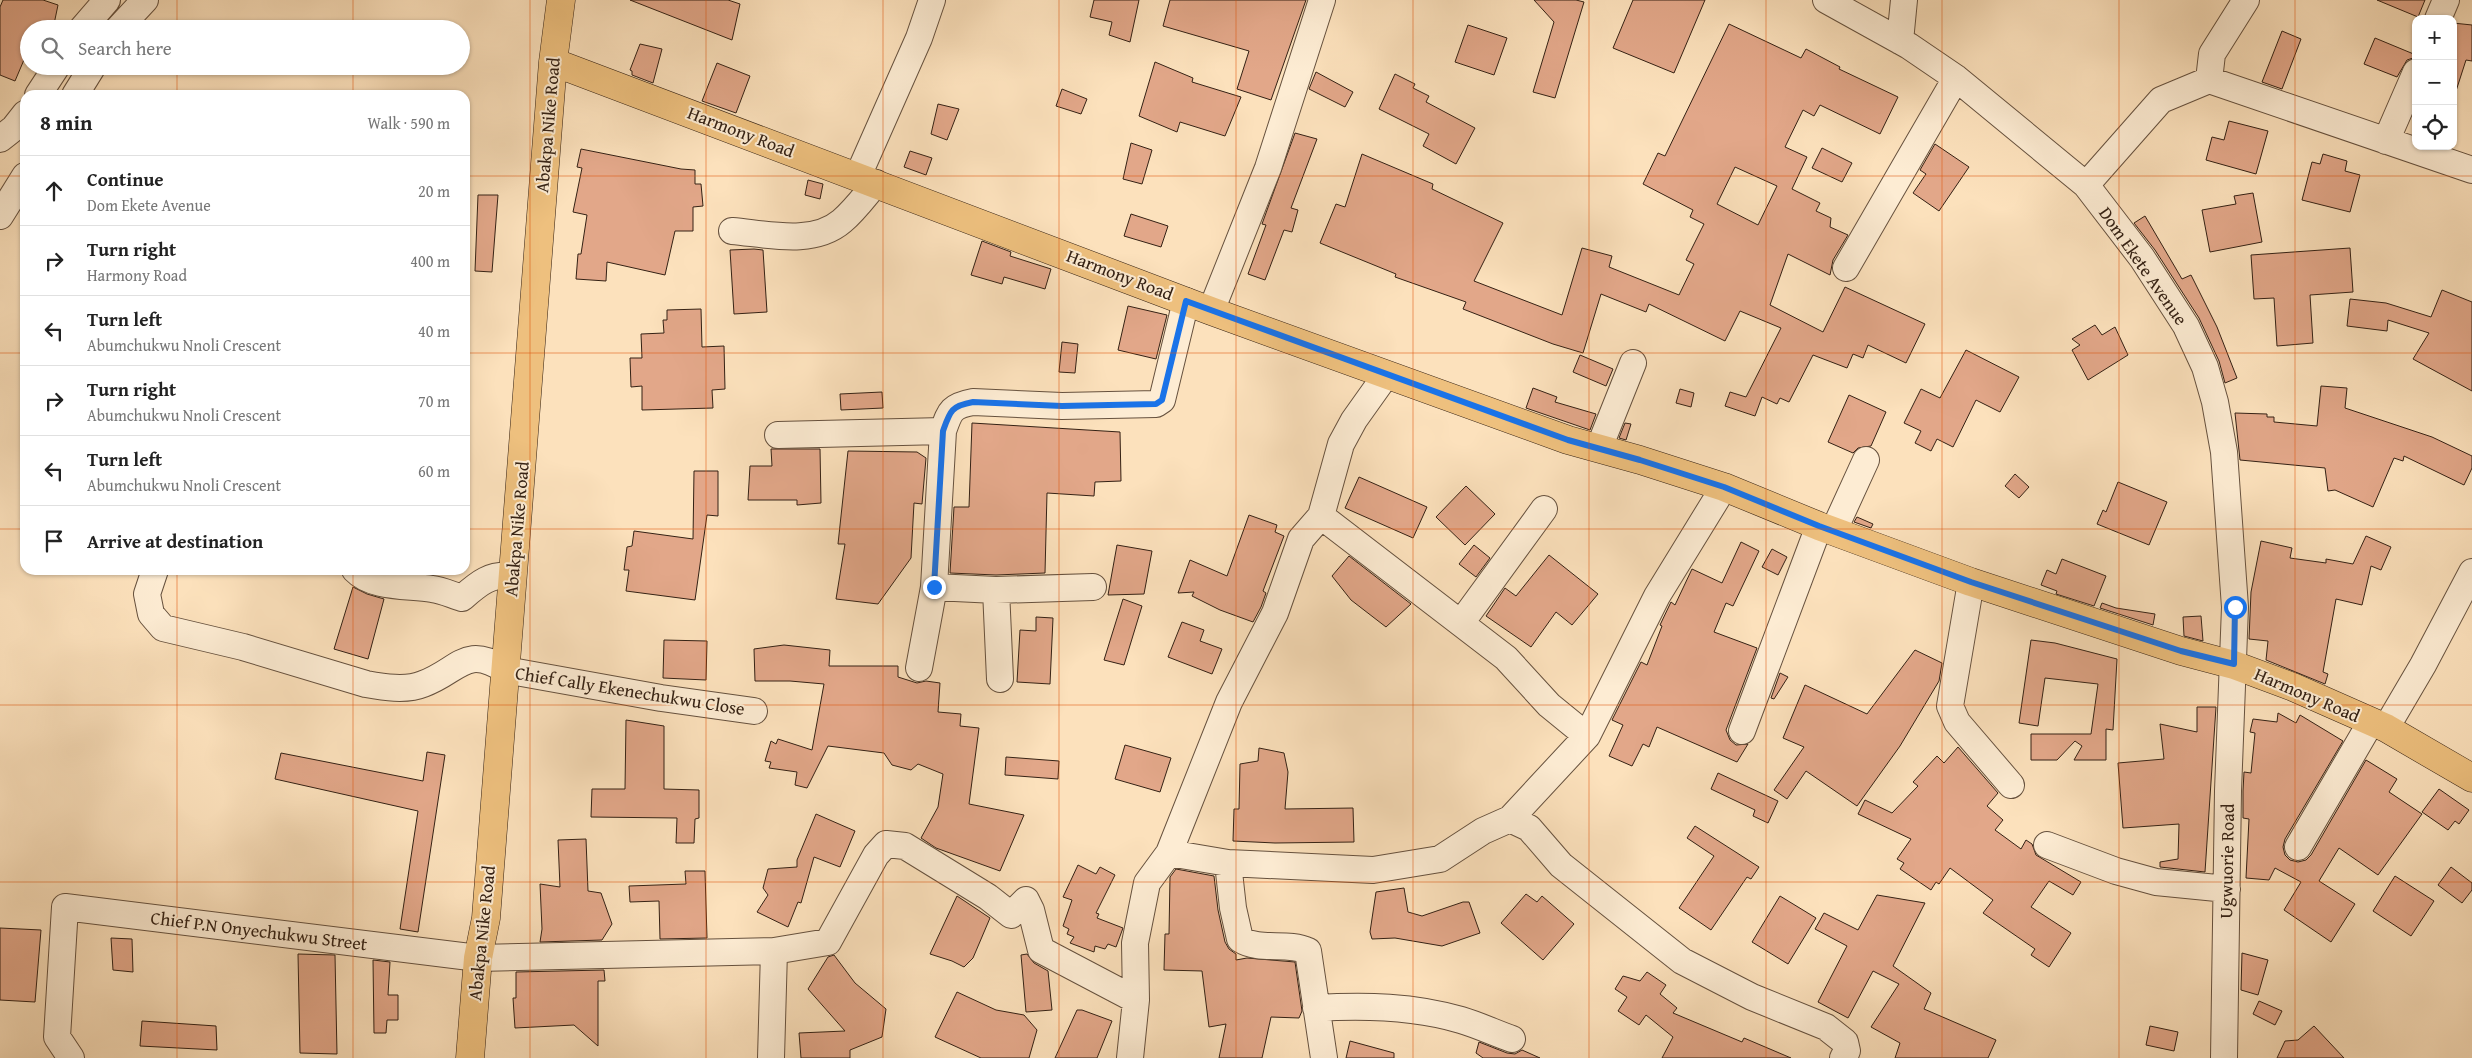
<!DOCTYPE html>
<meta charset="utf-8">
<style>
body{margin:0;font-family:"Gentium Book Plus",serif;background:#f2f2f2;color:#222}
.controls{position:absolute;right:15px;top:15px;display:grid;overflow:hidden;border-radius:10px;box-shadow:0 1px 4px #0004}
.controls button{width:45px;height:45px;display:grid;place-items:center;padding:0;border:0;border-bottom:1px solid #e0e0e0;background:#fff;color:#222;font:25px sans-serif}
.stop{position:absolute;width:15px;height:15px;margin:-11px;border:4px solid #1a73e8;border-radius:50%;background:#fff}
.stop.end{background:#1a73e8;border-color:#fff;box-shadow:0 1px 5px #0008}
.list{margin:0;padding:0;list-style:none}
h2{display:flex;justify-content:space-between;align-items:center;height:65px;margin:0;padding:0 20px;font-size:21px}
h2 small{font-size:16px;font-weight:400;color:#767676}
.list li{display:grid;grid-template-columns:32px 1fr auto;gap:15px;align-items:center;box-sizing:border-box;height:70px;padding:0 20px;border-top:1px solid #e0e0e0}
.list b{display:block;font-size:19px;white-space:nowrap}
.list p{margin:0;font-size:16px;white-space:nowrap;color:#767676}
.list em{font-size:16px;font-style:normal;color:#767676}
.icon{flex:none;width:28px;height:28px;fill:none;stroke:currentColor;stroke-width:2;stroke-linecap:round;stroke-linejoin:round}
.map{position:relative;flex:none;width:2472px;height:1058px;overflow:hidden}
.search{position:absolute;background:#fff;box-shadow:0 1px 4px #0004;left:20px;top:20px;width:450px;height:55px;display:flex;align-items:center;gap:12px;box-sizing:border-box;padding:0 18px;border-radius:28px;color:#767676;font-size:19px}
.panel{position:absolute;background:#fff;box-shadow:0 1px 4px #0004;left:20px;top:90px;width:450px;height:485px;border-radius:15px}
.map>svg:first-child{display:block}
.building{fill:#e2a789;stroke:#342114;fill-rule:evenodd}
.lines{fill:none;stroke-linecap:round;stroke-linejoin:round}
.minor-casing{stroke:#66513e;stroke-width:28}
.major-casing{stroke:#342114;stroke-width:29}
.minor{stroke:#fdecd3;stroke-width:26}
.major{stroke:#eec07e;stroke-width:28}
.route{stroke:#1a73e8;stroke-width:6}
.grid{fill:none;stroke:#df560c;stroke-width:1;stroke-opacity:0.55}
.labels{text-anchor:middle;stroke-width:4;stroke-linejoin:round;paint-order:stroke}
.street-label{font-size:18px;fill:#342114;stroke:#fdecd3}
</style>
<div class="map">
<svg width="2472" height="1058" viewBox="0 0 2472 1058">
<rect width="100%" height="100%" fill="#fce1bc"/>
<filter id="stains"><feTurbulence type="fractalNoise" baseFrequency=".004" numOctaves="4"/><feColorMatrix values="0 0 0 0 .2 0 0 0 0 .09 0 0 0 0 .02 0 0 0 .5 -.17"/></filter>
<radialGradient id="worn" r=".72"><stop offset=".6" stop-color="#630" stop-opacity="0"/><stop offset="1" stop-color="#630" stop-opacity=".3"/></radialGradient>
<path class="building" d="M3,0H43L58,5L53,29H29V48L15,81L0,75V7Z
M630,0H728L740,4L732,40Z
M1094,0H1139L1130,42L1109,35L1112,22L1090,17Z
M1170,0H1306L1271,100L1237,89L1249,51L1163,26Z
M1534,0H1576L1584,2L1555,98L1533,92L1554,22Z
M1633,0H1705L1674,73L1613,48Z
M2377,0H2425L2418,17Z
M2453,23L2472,25V61L2466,60L2456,91H2453Z
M1729,24L1801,58L1806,49L1840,67L1839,69L1898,97L1880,134L1820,105L1814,116L1803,110L1785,147L1807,157L1792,189L1820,203L1816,211L1831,218L1830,227L1848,235L1833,260L1830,275L1788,254L1770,305L1823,332L1845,287L1925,324L1906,363L1868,345L1863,358L1853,354L1847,368L1813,355L1789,402L1780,398L1777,404L1762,397L1755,416L1725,406L1730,392L1746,397L1781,328L1740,311L1725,341L1649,304L1646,312L1601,294L1583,353L1553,344L1463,309L1466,302L1395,277L1396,274L1320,243L1336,204L1345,207L1362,154L1433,184L1432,189L1503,223L1474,281L1562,315L1582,248L1612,256L1609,267L1679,295L1694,264L1686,260L1704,224L1690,217L1693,210L1643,184L1658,153L1665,156ZM1735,167L1777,186L1758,225L1717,204Z
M1468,25L1507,38L1494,75L1455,62Z
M2282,31L2301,39L2282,89L2262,82Z
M2375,38L2416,55V57L2407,60L2397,77L2364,64Z
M640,44L662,49L653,83L632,75V71L630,70Z
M1155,62L1193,78L1192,82L1241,97L1225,136L1180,122L1177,132L1139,116Z
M717,63L750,76L736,113L702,101Z
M1316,72L1353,92L1345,107L1309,89Z
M1395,74L1415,84L1413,88L1429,96L1426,102L1475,128L1456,164L1423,146L1429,134L1379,109Z
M1062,89L1087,99L1081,114L1056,106Z
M938,104L959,109L947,140L931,134Z
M2229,121L2268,131L2256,174L2206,160L2212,137L2224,140Z
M1295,133L1317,139L1291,208L1298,210L1292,232L1284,230L1265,280L1248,274L1266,225L1262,224Z
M1131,143L1152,150L1142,184L1123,179Z
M1935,144L1969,167L1939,211L1913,193L1926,174L1920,170Z
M1822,148L1852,163L1842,182L1812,168Z
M581,149L681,169L695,170V184H701L703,206L693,207V231H675L665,275L607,262L606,281L576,279L578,254H581L587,215L573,212L582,168L577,167Z
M910,151L932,158L926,175L904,167Z
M2323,154L2347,161L2345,171L2360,175L2350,212L2302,200L2312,162L2320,164Z
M808,180L823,184L820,199L805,195Z
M2253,193L2262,242L2210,252L2202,210L2236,204L2234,196Z
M478,195H498L492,272L475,271Z
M1131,214L1168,226L1161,247L1124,236Z
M2145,216L2182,279L2191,275L2217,327L2237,378L2225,383L2219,361L2199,318L2155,250L2134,223Z
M982,241L1011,252L1010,256L1051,269L1045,289L1004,277L1002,284L971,275Z
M2350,248L2353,292L2310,295L2313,343L2277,346L2274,298L2254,299L2251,255Z
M754,249L763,250L767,312L734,314L730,250Z
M2442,290L2472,302V391L2413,359L2429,333L2388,320L2387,331L2347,326L2350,299L2386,303L2431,317Z
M1128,306L1167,315L1156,359L1118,350Z
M701,309L702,347L724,346L725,389L712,390L713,408L642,410V386L631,387L630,358H642L641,334L664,333L663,320H667V310Z
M2095,325L2102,335L2115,327L2128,355L2088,380L2072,350L2080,345L2072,339Z
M1062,342L1078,344L1075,373L1059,372Z
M1966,350L2019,377L2000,412L1976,400L1953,447L1937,439L1931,451L1915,443L1921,431L1904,423L1921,389L1940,398Z
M1580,355L1613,369L1606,386L1573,372Z
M2321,386L2347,388L2345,408L2432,437L2472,456V468L2464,485L2404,456L2403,461L2394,458L2373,507L2335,490L2328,491L2325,468L2240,460L2235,413L2267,414V417H2274V422L2317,426Z
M1533,388L1557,397L1555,402L1596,414L1590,430L1526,408Z
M1680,389L1694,393L1691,407L1676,403Z
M882,392L883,408L841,410L840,394Z
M1849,395L1886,412L1871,446L1858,448L1853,453L1828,442Z
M972,423L1120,432L1121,481L1095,482L1094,496L1047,493L1045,573L996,575L950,573L954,507H969Z
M1625,423L1631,424L1626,440L1619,438Z
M771,449H820L821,503L797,505V500H748L750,466H772Z
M848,451L917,452L926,458L922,504L914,503L911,558L878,604L836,599L845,544H838Z
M694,471H718V516L707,515L695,600L626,591L629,570H624L627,547L632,546L634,531L693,539Z
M2015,474L2029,487L2019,498L2005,486Z
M1359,477L1427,507L1413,538L1345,508Z
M2118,482L2167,502L2149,545L2097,524L2103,510L2106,512Z
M1466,486L1495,514L1465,545L1436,517Z
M1249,515L1277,525L1275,532L1284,536L1263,591L1266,593L1261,607L1253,622L1220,610L1192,596L1194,592L1178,593L1190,560L1227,576Z
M1857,517L1873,524L1871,528L1854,522Z
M2366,536L2391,547L2381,570L2371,566L2362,605L2336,599L2323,672L2328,674L2325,684L2266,660L2268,641L2249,639L2251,592L2261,541L2292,548L2290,558L2326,563V559L2353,564Z
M1741,542L1759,551L1733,606L1726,603L1714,632L1757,648L1726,730L1730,740L1736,745L1748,744L1737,762L1657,727L1649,747L1643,744L1632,766L1609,756L1623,725L1612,720L1641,662L1647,665L1662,626L1660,625L1671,602L1675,605L1692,569L1722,583Z
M1117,545L1152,551L1144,594L1108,595Z
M1474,545L1490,558L1476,577L1459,564Z
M1772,549L1787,557L1778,575L1762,567Z
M1549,555L1598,594L1572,625L1556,612L1531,647L1486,616L1505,588L1516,596Z
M1349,556L1411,604L1386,627L1351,600L1332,576Z
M2062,559L2106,576L2094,606L2056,594L2057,591L2041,585L2047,570L2056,574Z
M353,587L367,594L384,599L368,659L334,649Z
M1123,599L1142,606L1124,665L1104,660Z
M2102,603L2116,608L2155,614L2153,625L2100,608Z
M2201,616L2203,641L2184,636L2183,617Z
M1036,617L1053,618L1050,684L1017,682L1020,630L1036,631Z
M1182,622L1204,630L1200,641L1222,649L1212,674L1168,657Z
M664,640L707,641L706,680L663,678Z
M2031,640L2055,643L2117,659L2113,730L2106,729V760H2074L2082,746L2075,741L2057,760H2031V734H2091L2098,684L2045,678L2038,726L2019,723Z
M784,645L830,650L829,666H898V677L917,683L926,681L940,683L938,712L961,714L960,726L979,728L969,804L1024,815L1000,871L936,848L921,838L938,807L943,774L918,764L911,770L892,765L884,753L828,746L807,788L795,785L797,772L769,768L771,762L765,761L771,741L776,744L778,739L812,750L824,684L790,681H755L754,649Z
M1915,650L1942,663L1939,681L1900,746L1857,806L1806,771L1787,799L1774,790L1804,747L1783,738L1805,685L1867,714Z
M1780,673L1788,677L1774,699L1771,698Z
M2197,707H2216L2205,872L2160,867V862L2178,859L2179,824L2123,828L2118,763L2164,759L2160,724L2197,732Z
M2278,713L2296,723L2300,715L2343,741L2285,839L2283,847L2285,855L2290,860L2298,862L2306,860L2311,855L2366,760L2397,779L2389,792L2422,814L2378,875L2339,848L2319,881L2355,904L2331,942L2284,910L2301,882L2275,868L2269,880L2246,878L2249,819L2243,818V791L2244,772L2251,773L2255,733L2250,732L2253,719L2277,722Z
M626,720L664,726V789L699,790V818L695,819L694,843H676L677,818L591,817L592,789H625Z
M1125,745L1171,758L1160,792L1115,779Z
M1958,747L1998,793L1987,806L2003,820L1995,830L2021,849L2026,840L2032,844L2036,855L2081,882L2073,895L2049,881L2031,907L2071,933L2049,967L2031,955L2035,949L1983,913L1993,900L1950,868L1939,884L1936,882L1931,890L1900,869L1904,863L1897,859L1911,839L1858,814L1865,800L1892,813L1918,786L1913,782L1937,756L1944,763Z
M1259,748L1284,753L1288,772L1285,809L1353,808L1354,842L1275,843L1233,841L1234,809H1239L1240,764L1258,761Z
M427,752L445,755L418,932L400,929L418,811L275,779L281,753L423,781Z
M1006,757L1059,761L1058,779L1005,775Z
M1718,773L1778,801L1768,823L1753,816L1755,810L1711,789Z
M2439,789L2469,810L2459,824L2455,821L2448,830L2422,812Z
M816,814L855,831L840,867L814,857L801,903L798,902L788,927L757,912L768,895L763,888L768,869L797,867V860Z
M1695,826L1759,867L1751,879L1747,877L1711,930L1679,908L1714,856L1687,838Z
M586,839L588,891L601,893L612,924L602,940L540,942L542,929L540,884L560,887L558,840Z
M1078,865L1096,874L1100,867L1115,875L1096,913L1099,914L1097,918L1123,928L1116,947L1108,944L1105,949L1095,946L1094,952L1070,943L1074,937L1067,934L1069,929L1063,926L1072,900L1063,897Z
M2451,867L2472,883V890L2462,903L2438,885Z
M1176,869L1214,876L1218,910L1225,942L1229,949L1236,954V960L1247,958L1295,962L1302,1011L1299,1018L1271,1017L1262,1058H1219L1226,1024L1209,1027L1202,971L1164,970L1165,934H1169L1170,877Z
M685,871H705L707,938L660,939L659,901L630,902L629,886L686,884Z
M2395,876L2434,901L2411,936L2373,911Z
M1404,888L1408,912L1422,916L1463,902H1469L1480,933L1442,946L1395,938L1372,939L1370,932L1376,892Z
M1526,894L1537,902L1542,896L1574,924L1543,960L1501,923Z
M1877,895L1925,903L1893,966L1931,993L1924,1009L1996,1040L1988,1058H1895L1900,1043L1871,1027L1899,984L1873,971L1848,1018L1818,1002L1847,946L1815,929L1824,913L1858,930Z
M957,896L990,918L973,958L964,967L952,961L930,954Z
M1780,896L1816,918L1788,964L1752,942Z
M0,928L41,930L35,1002L0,1000Z
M111,938L132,939L133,972L113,970Z
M2242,953L2268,960L2258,995L2241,990Z
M298,954L335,955L337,1054L300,1053Z
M1027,954L1034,963L1048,971L1052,1010L1026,1012L1021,955Z
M834,955L855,983L886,1009L882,1037L850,1050V1058H801L799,1033L845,1031L808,989L828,957Z
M373,960L390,962L388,995H398V1020H387L386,1033H374Z
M604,970L605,981H598V1046L574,1025L515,1028L513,998H516V972Z
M1647,972L1666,985L1660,994L1677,1008L1673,1013L1742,1042L1744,1038L1791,1058H1662L1673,1037L1646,1015L1639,1025L1618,1011L1627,997L1615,989L1623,976L1640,981Z
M957,992L996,1010L1024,1015L1037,1030L1029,1058H981L935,1037Z
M2259,1001L2282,1011L2275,1025L2253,1014Z
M1077,1010H1082L1112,1021L1097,1058H1055Z
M142,1021L216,1026L217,1050L140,1046Z
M2150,1026L2178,1032L2174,1051L2146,1045Z
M2314,1026L2344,1058H2277L2285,1041L2298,1040Z
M1350,1041L1394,1053V1058H1346Z
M1479,1042L1507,1053L1515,1054L1522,1050L1540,1058H1483L1476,1053Z"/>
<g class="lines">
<defs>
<path id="minor" d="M1826,0L1909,46L1956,78L2086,185L2142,258L2186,326L2205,367L2215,402L2224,452L2235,607L2228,791L2224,1058
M2438,19L2446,0
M82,29L107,0
M118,29L145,0
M1900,41L1904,0
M2209,80L2212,54L2246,0
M38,95L57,66
M75,95L93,66
M0,139L14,128L25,114
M2386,141L2416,72
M858,176L919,38L932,0
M2086,185L2161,100L2209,80L2472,170
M0,216L25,176
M732,231C767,234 813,246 842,221C855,210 865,196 876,183
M1846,268L1956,78
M1211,311L1268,168L1322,0
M778,435L943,431
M1599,448L1633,363
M1834,530L1866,460
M155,570L147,594L151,614L163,628L243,647L366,684C383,687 406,691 423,684C459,671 465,644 505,670L661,698L754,711
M355,570C372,588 408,585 432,589C442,590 452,595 462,598C478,584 490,573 513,576
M1971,582L1950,706L1957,722L2011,785
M934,587L996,590L1093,587
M996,590L1000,679
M1461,623L1544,509
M919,668L934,587L943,431C950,411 951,406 973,402L1062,406L1156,404L1162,400L1186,301
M2386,728L2423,665L2472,572
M1742,731L1819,526
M1587,736L1657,596L1724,487
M1510,819L1529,828L1561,865L1682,961L1752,997L1826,1027L1845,1042L1847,1051L1843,1058
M2047,845L2116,871L2156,882L2227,889
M2298,847L2371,722
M1169,853L1228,863L1373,870L1440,859L1483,831L1510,819L1587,736L1549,705L1506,658L1321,516
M1228,863L1233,908L1240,939C1260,952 1287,941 1308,951L1324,1058
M1316,1008C1365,1005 1414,1006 1461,1020C1478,1025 1495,1033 1512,1039
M71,1058L57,1037L65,907L478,958L774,951L828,942L876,855L886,844L905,846L988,897L1011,915L1026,900L1031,910L1041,950L1136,1000
M771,1058L774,951
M1130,1058L1136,1000L1135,943L1147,883L1169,853L1229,702L1275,613L1301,539L1321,516L1341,444L1354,420L1386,375"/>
<path id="major" d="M553,62L1211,311L1568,440L1640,460L1724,487L1819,526L1971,582L2181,651L2234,665L2293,687L2386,728L2472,778
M470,1058L478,958L486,918L553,62L561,0"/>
</defs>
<use href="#minor" class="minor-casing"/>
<use href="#major" class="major-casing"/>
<use href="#minor" class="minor"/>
<use href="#major" class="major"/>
</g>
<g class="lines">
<path class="route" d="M934,587L943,431C950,411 951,406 973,402L1062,406L1156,404L1162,400L1186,301L1568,440L1640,460L1724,487L1819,526L1971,582L2181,651L2234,664L2235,607"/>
</g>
<path class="grid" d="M177,0V29M353,0V29M530,0V1058M706,0V1058M883,0V1058M1059,0V1058M1236,0V1058M1413,0V1058M1589,0V1058M1766,0V1058M1942,0V1058M2119,0V1058M2295,0V1058M177,66V95M353,66V95M0,176H25M465,176H2472M0,353H25M465,353H2472M0,529H25M465,529H2472M177,570V1058M353,570V1058M0,705H2472M0,882H2472"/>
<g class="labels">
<g class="street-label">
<text transform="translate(548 125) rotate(-85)" y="6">Abakpa Nike Road</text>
<text transform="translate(741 132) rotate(21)" y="6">Harmony Road</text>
<text transform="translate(2143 266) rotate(55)" y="6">Dom Ekete Avenue</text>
<text transform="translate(1120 275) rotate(21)" y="6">Harmony Road</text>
<text transform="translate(517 529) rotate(-85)" y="6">Abakpa Nike Road</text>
<text transform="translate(630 691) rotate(9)" y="6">Chief Cally Ekenechukwu Close</text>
<text transform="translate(2307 695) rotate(23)" y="6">Harmony Road</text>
<text transform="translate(2227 861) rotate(-89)" y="6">Ugwuorie Road</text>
<text transform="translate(259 931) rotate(7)" y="6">Chief P.N Onyechukwu Street</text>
<text transform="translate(482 933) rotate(-84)" y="6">Abakpa Nike Road</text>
</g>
</g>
<rect width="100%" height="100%" filter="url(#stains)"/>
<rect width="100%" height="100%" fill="url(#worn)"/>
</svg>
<div class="controls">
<button>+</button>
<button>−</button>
<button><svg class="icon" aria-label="locate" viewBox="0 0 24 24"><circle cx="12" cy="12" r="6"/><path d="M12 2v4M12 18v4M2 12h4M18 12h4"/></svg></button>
</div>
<div class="stop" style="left:2235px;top:607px"></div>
<div class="stop end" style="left:934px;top:587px"></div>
<div class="search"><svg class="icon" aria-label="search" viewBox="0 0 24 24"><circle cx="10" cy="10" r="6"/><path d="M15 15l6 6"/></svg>Search here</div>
<section class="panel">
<h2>8 min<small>Walk · 590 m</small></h2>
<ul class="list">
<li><svg class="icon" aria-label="ahead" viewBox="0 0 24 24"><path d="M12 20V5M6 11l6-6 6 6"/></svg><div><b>Continue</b><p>Dom Ekete Avenue</p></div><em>20 m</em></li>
<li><svg class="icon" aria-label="right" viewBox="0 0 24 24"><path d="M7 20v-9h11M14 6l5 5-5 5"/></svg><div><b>Turn right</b><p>Harmony Road</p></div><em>400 m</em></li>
<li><svg class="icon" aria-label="left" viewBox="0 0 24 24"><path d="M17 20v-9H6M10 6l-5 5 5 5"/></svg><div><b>Turn left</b><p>Abumchukwu Nnoli Crescent</p></div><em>40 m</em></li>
<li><svg class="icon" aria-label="right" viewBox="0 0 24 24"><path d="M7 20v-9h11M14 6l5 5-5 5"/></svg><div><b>Turn right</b><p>Abumchukwu Nnoli Crescent</p></div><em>70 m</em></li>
<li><svg class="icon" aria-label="left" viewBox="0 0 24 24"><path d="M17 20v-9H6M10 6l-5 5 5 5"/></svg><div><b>Turn left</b><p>Abumchukwu Nnoli Crescent</p></div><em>60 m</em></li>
<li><svg class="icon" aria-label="arrive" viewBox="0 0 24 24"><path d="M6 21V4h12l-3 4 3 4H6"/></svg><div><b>Arrive at destination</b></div></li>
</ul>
</section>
</div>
